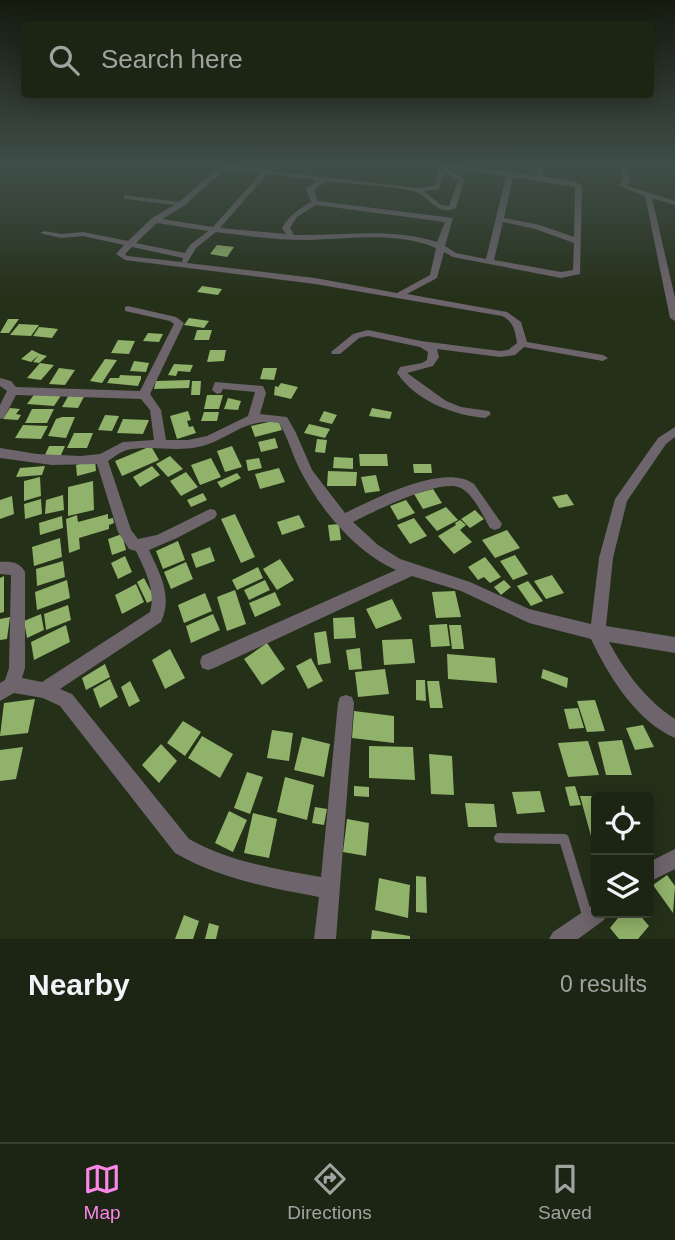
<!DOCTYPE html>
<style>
body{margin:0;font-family:Arial,sans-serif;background:#252c1c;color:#f1f3f6}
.controls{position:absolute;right:21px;bottom:21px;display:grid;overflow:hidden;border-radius:7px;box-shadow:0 4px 18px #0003}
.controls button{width:63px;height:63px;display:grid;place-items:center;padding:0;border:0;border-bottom:2px solid #3a4133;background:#1c2413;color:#f1f3f6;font:35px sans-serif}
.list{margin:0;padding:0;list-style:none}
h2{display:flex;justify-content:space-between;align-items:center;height:91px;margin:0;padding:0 28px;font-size:30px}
h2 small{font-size:23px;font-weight:400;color:#a0a4a0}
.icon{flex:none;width:38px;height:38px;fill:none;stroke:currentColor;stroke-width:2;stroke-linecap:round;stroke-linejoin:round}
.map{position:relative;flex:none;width:675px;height:939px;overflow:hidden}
.search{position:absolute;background:#1c2413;box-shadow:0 4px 18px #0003;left:21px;right:21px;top:21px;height:77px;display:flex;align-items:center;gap:18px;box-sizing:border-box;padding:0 24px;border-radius:7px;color:#a0a4a0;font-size:26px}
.sheet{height:203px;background:#1c2413}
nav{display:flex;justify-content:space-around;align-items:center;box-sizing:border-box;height:98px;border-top:2px solid #3a4133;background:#1c2413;font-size:19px;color:#a0a4a0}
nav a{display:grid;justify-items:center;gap:4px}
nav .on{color:#fa87e7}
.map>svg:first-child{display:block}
.building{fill:#90b26a}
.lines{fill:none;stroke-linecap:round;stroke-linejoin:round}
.service{stroke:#6e646c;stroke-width:10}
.minor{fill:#6e646c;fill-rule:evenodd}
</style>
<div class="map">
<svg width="675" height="939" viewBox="0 0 675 939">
<rect width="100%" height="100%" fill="#253019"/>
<path class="building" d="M217,245L234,247L227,257L210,254Z
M202,286L222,289L218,295L197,292Z
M189,318L209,321L204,328L184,325Z
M8,319H19L9,333H0Z
M19,324L39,325L31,336L10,335Z
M39,327L50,328L58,329L52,338L33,336Z
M197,330H212L209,340H194Z
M148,333L163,334L159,342L143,341Z
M118,340L135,341L129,354L111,353Z
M32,350L40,354L47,356L39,363L33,362L39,355L31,362L21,359Z
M210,350H226L224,361L207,362Z
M105,359L117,360L102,383L90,381Z
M134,361L149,363L146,372L130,371Z
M40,363L54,365L41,380L27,378Z
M174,364L193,365L190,372L178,371L176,376L168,375Z
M59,368L75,370L65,385L49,384Z
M263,368H277L274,380L260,379Z
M120,375L141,376V379L138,386L107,383L110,378H119Z
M190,380L189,388L154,389L156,381Z
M192,381H201L200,395H191Z
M281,383L298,387L291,399L274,395L275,386L278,387Z
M36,392L62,394L54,406L27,404Z
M70,393H86L78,408L62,407Z
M207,395H223L219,409H204Z
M228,398L241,401L238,410L224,409Z
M10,408L20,409L16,414L21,415L18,420L3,419Z
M372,408L392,412L390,419L369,416Z
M32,409H54L47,423H25Z
M188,411L191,420L187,421L189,427L193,426L196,433L177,439L170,416Z
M324,411L337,415L332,424L319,421Z
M204,412H219L217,421H201Z
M105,415L119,416L112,431L98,430Z
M62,417H75L66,438L48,436L56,419Z
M123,419L149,420L143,434L117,433Z
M278,420L282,430L255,437L251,426Z
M309,424L330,429L325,438L304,433Z
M23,425L48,426L41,439L15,438Z
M74,433H93L87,448H67Z
M275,438L278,448L261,452L258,442Z
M317,439L327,440L325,453L315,452Z
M49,446H65L61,455H45Z
M151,446L159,460L122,476L115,461Z
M232,446L242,467L225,472L217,451Z
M359,454H387L388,466H360Z
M170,456L183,469L168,477L156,464Z
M334,457L353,458V469L333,468Z
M211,458L221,477L200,485L191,465Z
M259,458L262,468L248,471L246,460Z
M95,460L96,471L77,476L76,465Z
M413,464H431L432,473H414Z
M45,466L42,475L16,477L20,468Z
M152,466L160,475L140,487L133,477Z
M279,468L285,482L260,489L255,474Z
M328,471L357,472L356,486H327Z
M186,472L198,487L181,496L170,481Z
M237,473L241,478L221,488L217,482Z
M376,475L380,491L365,493L361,477Z
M40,477L41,496L24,501V481Z
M93,481L94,510L68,516V487Z
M433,489L442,503L423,509L414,494Z
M203,493L207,500L191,507L187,500Z
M567,494L574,505L559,508L552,497Z
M63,495L64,510L45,514L46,500Z
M12,496L14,514L0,519V500Z
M41,499L42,514L25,519L24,504Z
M406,500L415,513L398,520L390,506Z
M446,507L458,520L437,531L425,517Z
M475,510L484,519L470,528L461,519Z
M108,514V519L113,518L114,523L109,525V529L79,538L80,549L69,553L66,519L77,515L78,522Z
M235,514L255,557L241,563L221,519Z
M299,515L305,527L282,535L277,522Z
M62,516L63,528L40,535L39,523Z
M414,518L427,536L410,544L397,525Z
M460,520L466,525L460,530L472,542L454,554L438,536L456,525L455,523Z
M339,524L341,540L330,541L328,525Z
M507,530L520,548L495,558L482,540Z
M122,534L126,550L112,555L108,539Z
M60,538L62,557L34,566L32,547Z
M178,541L185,560L163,569L156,551Z
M210,547L215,561L196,568L191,554Z
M515,555L528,574L513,580L500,561Z
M125,556L132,572L118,579L111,563Z
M485,557L501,577L490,583L484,577L478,580L468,567Z
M280,559L294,580L277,590L263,569Z
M63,561L65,577L37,586L36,569Z
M186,562L193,579L171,589L164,572Z
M258,567L263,578L237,590L232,580Z
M552,575L564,593L546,599L534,581Z
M4,576V612L0,613V578Z
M144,578L155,599L147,603L137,582Z
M67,580L70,598L37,610L35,592Z
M265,580L270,590L249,600L244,590Z
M504,580L511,587L501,595L494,587Z
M528,581L543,601L531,606L517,586Z
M136,584L144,602L122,614L115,595Z
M235,590L246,624L227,631L217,597Z
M455,591L461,617L436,618L432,592Z
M275,592L281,605L255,617L249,603Z
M205,593L212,611L184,623L178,605Z
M392,599L402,619L376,629L366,609Z
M68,605L71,620L46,630L44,614Z
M41,614L44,630L27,638L24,621Z
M213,614L220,630L191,643L186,626Z
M10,617L7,639L0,640V619Z
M354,617L356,638L334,639L333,618Z
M447,624L450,646L431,647L429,625Z
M66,625L70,642L34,660L31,642Z
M449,625H461L464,649H452Z
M326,631L331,663L318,665L314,633Z
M412,639L415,663L384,665L382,640Z
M267,643L285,669L262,685L244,659Z
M360,648L362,669L349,670L346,650Z
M170,649L185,678L165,689L152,660Z
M447,654L495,658L497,683L448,679Z
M311,658L323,681L308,689L296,666Z
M105,664L110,677L86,690L82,678Z
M385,669L389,694L358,697L355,672Z
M543,669L568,678L567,688L541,678Z
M110,679L118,697L100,708L93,689Z
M416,680H425L426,701L416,700Z
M130,681L140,701L129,707L121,687Z
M427,681H439L443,708H430Z
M35,699L28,733L0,736L4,703Z
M595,700L605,731L587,732L577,701Z
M578,708L584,728L569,729L564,709Z
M354,711L394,716V743L352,738Z
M183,721L201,732L185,756L167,743Z
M643,725L654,747L635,750L626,728Z
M272,730L293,733L289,761L267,758Z
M202,736L233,754L220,778L188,758Z
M302,737L330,744L324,777L294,770Z
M622,740L632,775H606L598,742Z
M588,741L599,775L568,777L558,743Z
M161,744L177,761L159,783L142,765Z
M369,746L413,747L415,780L369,778Z
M23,747L16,779L0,781V750Z
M429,754L452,756L454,795L431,794Z
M247,772L263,777L250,814L234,808Z
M285,777L314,785L307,820L277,812Z
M354,786L369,787V797L354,796Z
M575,786L581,805L570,806L565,787Z
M540,791L545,812L517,814L512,792Z
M580,796H596V835L591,836Z
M465,803L494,804L497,827H468Z
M315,807L327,809L324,825L312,823Z
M229,811L247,820L233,852L215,843Z
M253,813L277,819L269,858L244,853Z
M347,819L369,823L366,856L343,852Z
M667,875L675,886L673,913L653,885Z
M416,876L426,877L427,913L416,912Z
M379,878L410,885L408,918L375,910Z
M622,913H638L649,926L638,939H619L610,928Z
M184,915L199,921L193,939H175Z
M209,923L219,926L216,939H205Z
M372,930L410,936V939H371Z"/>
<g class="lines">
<path class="service" d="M499,838L564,839L588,918"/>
<path class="minor" d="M203,165H225L264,170L268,165H275L271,171L418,188L434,186L438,171L434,165H454L538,176L535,168L528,165H539L545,177L575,181L582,186L580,274L561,278L453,257L444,252L437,278L407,294L507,312L521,322L527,342L603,355L608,358L603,361L524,347L515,355L500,357L437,349L439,357L433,366L407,373L446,401L461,407L489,411L491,414L485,418C453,415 416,401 397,373L400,367L422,363L427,360L428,352L420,347L368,336L359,338L340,354H332L331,352L353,334L368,330L421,341L500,351L508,350L517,343C515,330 514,322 502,316L315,284L125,260L116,254L124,245L83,236L61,238L40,233L44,231L61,234L83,232L128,241L152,218L174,205L127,199H124V195L179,202L218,168ZM447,168L506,176L486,259L456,253L445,246L453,218L318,201L314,190L325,181C353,184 385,185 413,191C429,195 436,217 456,208L465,179ZM225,169L261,173L213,227L162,219L184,206ZM444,172L458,180L449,206L441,205L424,191L439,189ZM267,174L317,180L306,189L311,202C299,209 289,215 282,228L286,234L220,228ZM513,177L575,187L574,237L540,225L504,218ZM316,205L445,222L437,242C391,227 343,236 294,235L290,228L297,217ZM503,222L535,229L574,243L573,270L561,272L494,260ZM157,223L208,231L190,245L185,253L136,243ZM216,232C247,236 277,240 308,240C350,239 396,231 436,248L430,275L397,293L315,278L187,263L196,248ZM132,247L183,258L182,262L127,256L125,254Z
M621,165H627L630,181L627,186L675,201V205L652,198L675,298V321L670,318L645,196L620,186L619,185L623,180Z
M128,306L176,317L184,323L150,394L161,410L166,440H188L207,436L248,416L255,392L223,389L221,393L217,394L212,390L215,382L263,386L266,393L260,414L287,417L296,433L312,470L345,513C374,499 445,462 474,484L502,524L500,528L495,530L490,528C483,516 474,495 461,488C441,477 373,512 353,522L378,545L400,559L470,582L529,609L591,624L599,558L615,499L658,438L675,427V437L666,444L627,501L613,558L606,626L675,637V653L609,642C625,672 646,700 675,719V738C636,721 608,675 591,639L529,623L461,591L412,576L214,668L208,670L202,668L200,662L202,656L396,570C355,552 319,508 299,468C292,454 288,437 279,423C243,417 230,440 198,447C174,452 150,445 127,450C120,452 114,457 108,461L131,530L138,539L157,535L210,509L215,510L217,514L215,518L177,538L149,550C160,574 173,596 161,622L60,689L72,694L189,839C230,862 275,869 321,877L338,703L340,697L346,695L352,697L354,703L336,939H314L319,897C268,887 220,879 175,853L60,706L43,698L14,693L0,701V683L5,680L9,668L11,575L0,574V562C10,561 20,562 25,572V668L22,678L42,682L150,612C156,591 145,570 136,551L129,549L118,532L97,464L52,465L0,458V448L37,454L81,456L100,454L123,442L154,440L150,410L141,399L16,395L4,418L0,419V405L7,391L0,386V378L11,381L16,387L140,391L174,324L170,321L125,311V307Z
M675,849V869L649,882V862Z
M596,903V913H607L604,920L578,939H549L553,932Z"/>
</g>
<linearGradient id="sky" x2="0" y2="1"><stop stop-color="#141a0e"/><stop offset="0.56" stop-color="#404e49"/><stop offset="1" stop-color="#404e49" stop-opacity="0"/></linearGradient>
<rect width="675" height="297" fill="url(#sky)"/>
</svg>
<div class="controls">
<button><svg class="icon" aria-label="locate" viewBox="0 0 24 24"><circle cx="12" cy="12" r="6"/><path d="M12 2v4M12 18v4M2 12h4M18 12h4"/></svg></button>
<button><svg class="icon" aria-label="layers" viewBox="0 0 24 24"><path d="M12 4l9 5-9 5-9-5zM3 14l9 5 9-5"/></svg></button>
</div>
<div class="search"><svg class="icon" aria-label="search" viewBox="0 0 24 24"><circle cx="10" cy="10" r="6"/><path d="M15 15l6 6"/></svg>Search here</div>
</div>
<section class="sheet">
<h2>Nearby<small>0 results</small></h2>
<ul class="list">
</ul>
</section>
<nav>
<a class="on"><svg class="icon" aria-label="map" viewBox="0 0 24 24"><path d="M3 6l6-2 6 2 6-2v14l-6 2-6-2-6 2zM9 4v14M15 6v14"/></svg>Map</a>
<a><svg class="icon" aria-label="directions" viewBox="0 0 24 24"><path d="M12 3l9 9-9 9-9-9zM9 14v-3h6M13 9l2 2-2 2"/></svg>Directions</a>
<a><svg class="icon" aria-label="saved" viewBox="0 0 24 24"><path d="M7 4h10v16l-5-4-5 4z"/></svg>Saved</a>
</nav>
